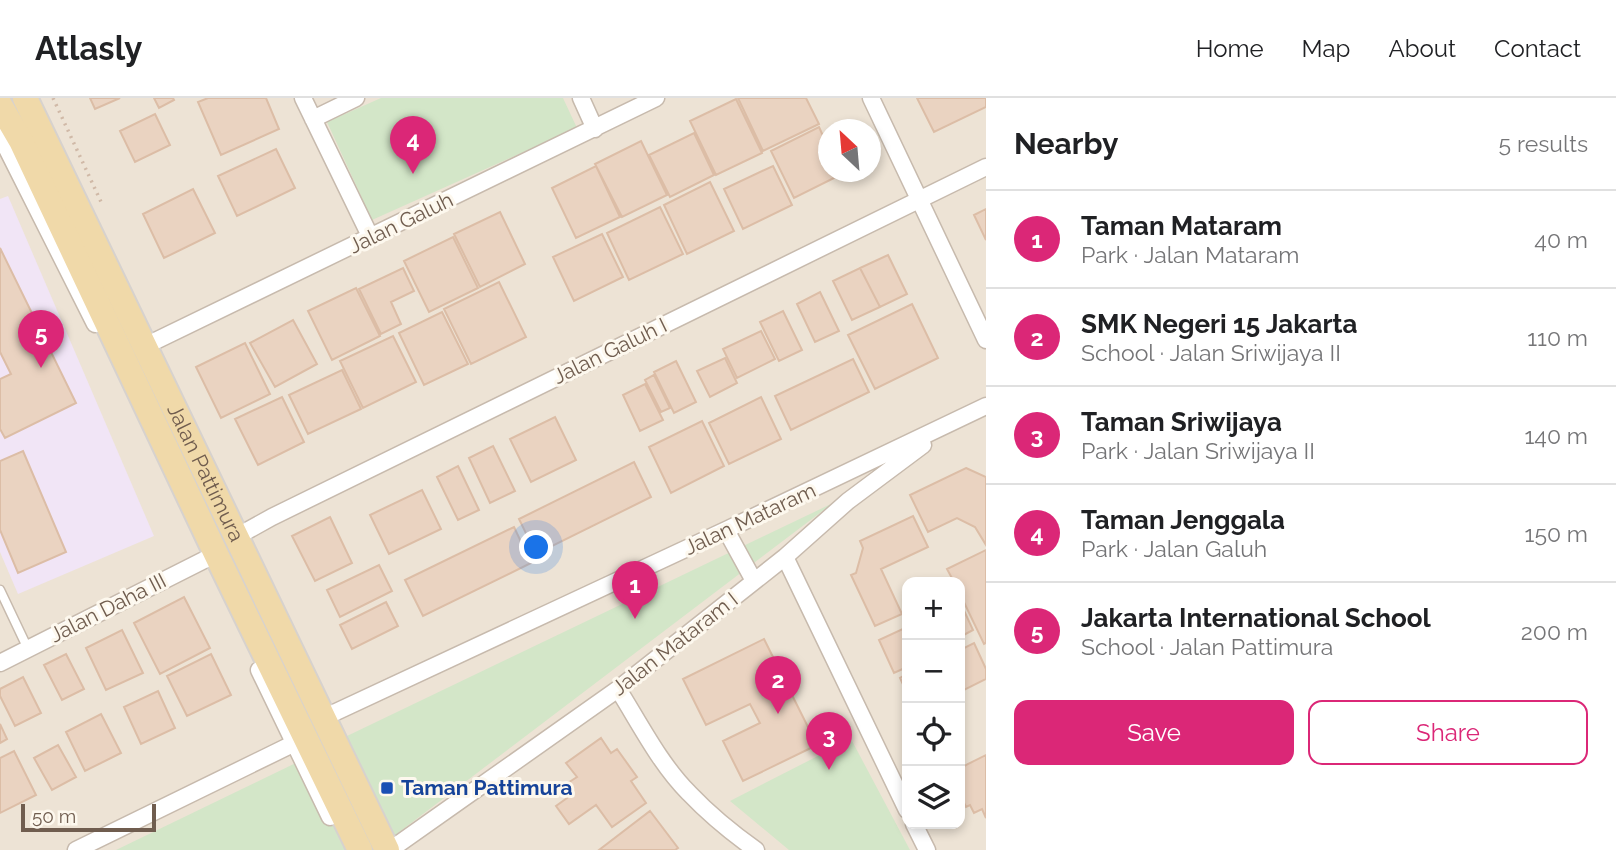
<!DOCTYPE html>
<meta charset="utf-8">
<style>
body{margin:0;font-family:Raleway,sans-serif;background:#f6f6f6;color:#202124}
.controls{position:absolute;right:21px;bottom:21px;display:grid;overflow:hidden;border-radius:14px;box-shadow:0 4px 10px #0003}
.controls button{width:63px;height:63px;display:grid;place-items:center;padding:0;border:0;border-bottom:2px solid #e0e0e0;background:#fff;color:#202124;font:35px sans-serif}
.compass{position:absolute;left:818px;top:21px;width:63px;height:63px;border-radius:50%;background:#fff;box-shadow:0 4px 10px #0003;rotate:334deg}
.scale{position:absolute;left:21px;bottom:18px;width:135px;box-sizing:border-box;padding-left:7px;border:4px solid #705d4f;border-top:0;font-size:19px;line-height:24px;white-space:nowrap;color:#705d4f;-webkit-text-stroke:5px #fdf8ee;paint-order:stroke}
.you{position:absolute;left:537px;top:450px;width:24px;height:24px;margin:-18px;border:5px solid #fff;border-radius:50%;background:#1a73e8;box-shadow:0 0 0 10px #1a73e833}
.badge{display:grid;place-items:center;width:46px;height:46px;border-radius:50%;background:#db2777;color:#fff;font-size:23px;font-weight:700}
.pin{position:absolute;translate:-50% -58px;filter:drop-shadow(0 2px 4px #0008)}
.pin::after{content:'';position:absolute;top:37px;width:24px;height:21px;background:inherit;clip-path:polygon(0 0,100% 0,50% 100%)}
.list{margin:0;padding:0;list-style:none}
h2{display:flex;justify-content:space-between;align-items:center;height:91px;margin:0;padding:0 28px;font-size:30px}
h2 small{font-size:23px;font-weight:400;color:#757577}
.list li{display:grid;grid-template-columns:46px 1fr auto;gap:21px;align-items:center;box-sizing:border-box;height:98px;padding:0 28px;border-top:2px solid #e0e0e0}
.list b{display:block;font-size:26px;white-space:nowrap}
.list p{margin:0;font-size:23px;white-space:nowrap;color:#757577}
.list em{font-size:23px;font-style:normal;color:#757577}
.actions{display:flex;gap:14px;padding:21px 28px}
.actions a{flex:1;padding:16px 0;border:2px solid #db2777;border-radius:14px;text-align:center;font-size:24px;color:#db2777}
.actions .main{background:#db2777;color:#fff}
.icon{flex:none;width:38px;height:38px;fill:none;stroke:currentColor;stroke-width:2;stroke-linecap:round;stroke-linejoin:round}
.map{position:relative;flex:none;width:986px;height:752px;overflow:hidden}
header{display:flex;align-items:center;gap:42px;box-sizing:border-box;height:98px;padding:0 35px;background:#fff;border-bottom:2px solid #e0e0e0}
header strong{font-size:33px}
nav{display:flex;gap:38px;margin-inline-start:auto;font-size:24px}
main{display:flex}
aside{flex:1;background:#fff}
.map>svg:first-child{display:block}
.residential{fill:#ede3d5;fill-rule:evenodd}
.education{fill:#f1e5f6}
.green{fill:#d3e6c8}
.building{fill:#ead3c1;stroke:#dcbda6;stroke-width:2}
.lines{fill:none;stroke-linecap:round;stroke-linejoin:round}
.lane-casing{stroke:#c7baad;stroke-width:11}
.street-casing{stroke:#c7baad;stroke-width:19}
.primary-casing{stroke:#d7d2ce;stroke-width:28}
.path{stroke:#d0b9a7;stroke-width:3.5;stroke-dasharray:2 5;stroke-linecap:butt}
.lane{stroke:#fff;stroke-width:8}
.street{stroke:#fff;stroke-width:16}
.primary{stroke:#f0d9a9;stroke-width:24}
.transit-dot{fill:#1a4fb4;stroke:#fdf8ee;stroke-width:2.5}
.labels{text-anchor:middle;stroke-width:6;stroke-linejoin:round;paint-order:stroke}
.street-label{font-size:21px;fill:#705d4f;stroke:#fdf8ee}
.transit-label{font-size:21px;font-weight:bold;fill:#164399;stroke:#fdf8ee;text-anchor:start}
</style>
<header>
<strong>Atlasly</strong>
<nav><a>Home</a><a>Map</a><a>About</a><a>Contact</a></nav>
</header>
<main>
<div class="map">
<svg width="986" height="752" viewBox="0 0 986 752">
<rect width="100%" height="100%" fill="#faf4e8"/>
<path class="residential" d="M0,0H986V752H0ZM828,32H870V74H828ZM907,484H960V726H907Z"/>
<path class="education" d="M8,98L154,438L18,496L0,454V101Z"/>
<path class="green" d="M381,0H563L577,30L372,122L327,24Z
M833,405L394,738L347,638Z
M851,641L910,752H789L730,703Z
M302,662L346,752H116Z"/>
<path class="building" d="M90,0H120L95,11Z
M154,0H173L174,2L159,10Z
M208,0H266L279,31L221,57L198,4Z
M738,0H806L819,26L763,53Z
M917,0H986V9L934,34Z
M736,1L762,55L716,77L690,23Z
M155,16L170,47L135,64L120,33Z
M819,29L828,49V74H841L842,76L794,100L771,53Z
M694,35L714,77L670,99L649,57Z
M641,43L667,97L622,119L595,66Z
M276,51L295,90L237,118L218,78Z
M596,68L620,119L576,140L552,90Z
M773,68L792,107L743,131L724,91Z
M710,84L734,133L687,156L664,107Z
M193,91L215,135L164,160L143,116Z
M660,109L683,156L629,182L607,135Z
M986,111V142L974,117Z
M500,114L525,166L480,189L454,136Z
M602,136L623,179L574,203L553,159Z
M453,139L478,190L429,214L404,163Z
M0,150L76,305L5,340L0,331V281L11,276L0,254Z
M888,157L907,196L880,209L860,170Z
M403,170L414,193L391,204L401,226L381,236L359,191Z
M860,170L880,209L852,222L833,183Z
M499,184L526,239L471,266L444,211Z
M356,190L380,238L332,262L308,213Z
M820,194L839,233L815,244L797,206Z
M912,206L938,260L875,291L848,237Z
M783,213L802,252L779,263L760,224Z
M442,214L468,266L424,287L399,235Z
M293,222L317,266L275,289L250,245Z
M761,233L775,261L737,280L723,251Z
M393,238L416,284L363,310L340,263Z
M245,245L270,296L221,320L196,269Z
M725,260L737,285L710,299L697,273Z
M853,261L869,294L791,332L775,298Z
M676,263L696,304L674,315L654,274Z
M342,272L361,311L308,336L289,297Z
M654,277L670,310L661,314L645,282Z
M645,286L663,322L640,333L623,297Z
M282,299L304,344L258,367L235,321Z
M761,299L781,341L729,366L709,325Z
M555,319L576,362L531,384L510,341Z
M702,323L724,368L671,395L649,349Z
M493,348L515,393L490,405L469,360Z
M23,353L66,454L18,475L0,432V363Z
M634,364L651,399L536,456L519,421Z
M458,368L479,412L458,422L437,379Z
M966,370L986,379V447L975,429L957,420L928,434L910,397Z
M422,392L441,431L389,456L370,417Z
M913,418L928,449L881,471L902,516L875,528L851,477L856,475L863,450L860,443Z
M330,419L352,465L315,483L292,438Z
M514,429L531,465L423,518L405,482Z
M986,452V545L984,546L960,496V484H954L947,471Z
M379,467L392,493L340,519L327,492Z
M184,499L210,550L160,576L134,525Z
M386,504L398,528L352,551L340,527Z
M960,504L973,532L960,539Z
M907,529V569L894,575L879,542Z
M122,532L143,575L106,592L86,550Z
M764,541L817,647L743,683L723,643L760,625L750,606L706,627L683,581Z
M974,545L986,571V581L960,594V552Z
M66,556L84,591L62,602L44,567Z
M211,556L231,597L187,618L167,578Z
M907,576V595L900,580Z
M23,579L41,615L15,628L0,598V591Z
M158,593L175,630L141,646L124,609Z
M101,616L121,655L85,673L66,634Z
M0,626L7,641L0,645Z
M601,640L611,655L617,651L637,679L631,683L646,705L612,729L596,707L569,726L556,708L567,700L560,690L577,679L566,665Z
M58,647L76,679L52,692L34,660Z
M14,653L36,697L0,715V660Z
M986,657V720L982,711L974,715L970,707L966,709L960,697V670Z
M650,713L678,750L675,752H599Z"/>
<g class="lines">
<defs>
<path id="lane" d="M0,492L28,551"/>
<path id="street" d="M303,0L371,140
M581,0L595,31
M871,0L986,242
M313,21L356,0
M0,37L95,226
M145,248L656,0
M726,432L754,483
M236,439L272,419L986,69
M785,459L907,712
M0,565L216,456
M259,572L330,719
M618,591C640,626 660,666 689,695C709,716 732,735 756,752
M323,620L726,432L986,308
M914,726L927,752
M76,752L303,641
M390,752L618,591L785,459L848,403L923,347"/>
<g id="primary">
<path id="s1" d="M25,0L387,752"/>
<path d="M0,7L21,43L216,456L360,752"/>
</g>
</defs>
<use href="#lane" class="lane-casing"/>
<use href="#street" class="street-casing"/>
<use href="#primary" class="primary-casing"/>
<path class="path" d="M53,0L102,106"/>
<use href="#lane" class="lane"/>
<use href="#street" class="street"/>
<use href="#primary" class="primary"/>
</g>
<rect class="transit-dot" x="380" y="683" width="14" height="14" rx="3.5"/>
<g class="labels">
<g class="street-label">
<text transform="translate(401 125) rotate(-26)" y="7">Jalan Galuh</text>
<text transform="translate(610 253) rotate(-26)" y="7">Jalan Galuh I</text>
<text dy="7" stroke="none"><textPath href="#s1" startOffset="416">Jalan Pattimura</textPath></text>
<text transform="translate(750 421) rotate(-25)" y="7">Jalan Mataram</text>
<text transform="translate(108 510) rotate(-27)" y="7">Jalan Daha III</text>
<text transform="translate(675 546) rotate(-38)" y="7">Jalan Mataram I</text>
</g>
<g class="transit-label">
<text x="401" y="697">Taman Pattimura</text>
</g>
</g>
</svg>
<div class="controls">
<button>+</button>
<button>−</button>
<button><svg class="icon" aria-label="locate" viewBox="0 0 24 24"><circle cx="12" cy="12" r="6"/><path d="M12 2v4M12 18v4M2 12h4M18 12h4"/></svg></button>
<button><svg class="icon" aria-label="layers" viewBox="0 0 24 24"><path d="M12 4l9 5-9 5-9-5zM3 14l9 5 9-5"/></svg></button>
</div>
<svg class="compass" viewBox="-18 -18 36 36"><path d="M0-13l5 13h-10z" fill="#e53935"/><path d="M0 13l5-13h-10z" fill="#757577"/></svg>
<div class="scale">50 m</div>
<div class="you"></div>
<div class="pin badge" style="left:635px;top:521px">1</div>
<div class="pin badge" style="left:778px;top:616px">2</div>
<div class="pin badge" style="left:829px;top:672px">3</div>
<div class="pin badge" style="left:413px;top:76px">4</div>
<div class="pin badge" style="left:41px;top:270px">5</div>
</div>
<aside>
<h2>Nearby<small>5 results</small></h2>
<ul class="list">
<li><span class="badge">1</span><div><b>Taman Mataram</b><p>Park · Jalan Mataram</p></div><em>40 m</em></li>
<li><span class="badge">2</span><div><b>SMK Negeri 15 Jakarta</b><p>School · Jalan Sriwijaya II</p></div><em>110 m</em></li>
<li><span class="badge">3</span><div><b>Taman Sriwijaya</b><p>Park · Jalan Sriwijaya II</p></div><em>140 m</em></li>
<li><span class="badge">4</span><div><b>Taman Jenggala</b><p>Park · Jalan Galuh</p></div><em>150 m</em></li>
<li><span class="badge">5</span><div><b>Jakarta International School</b><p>School · Jalan Pattimura</p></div><em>200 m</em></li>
</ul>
<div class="actions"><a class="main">Save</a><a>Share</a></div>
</aside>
</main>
